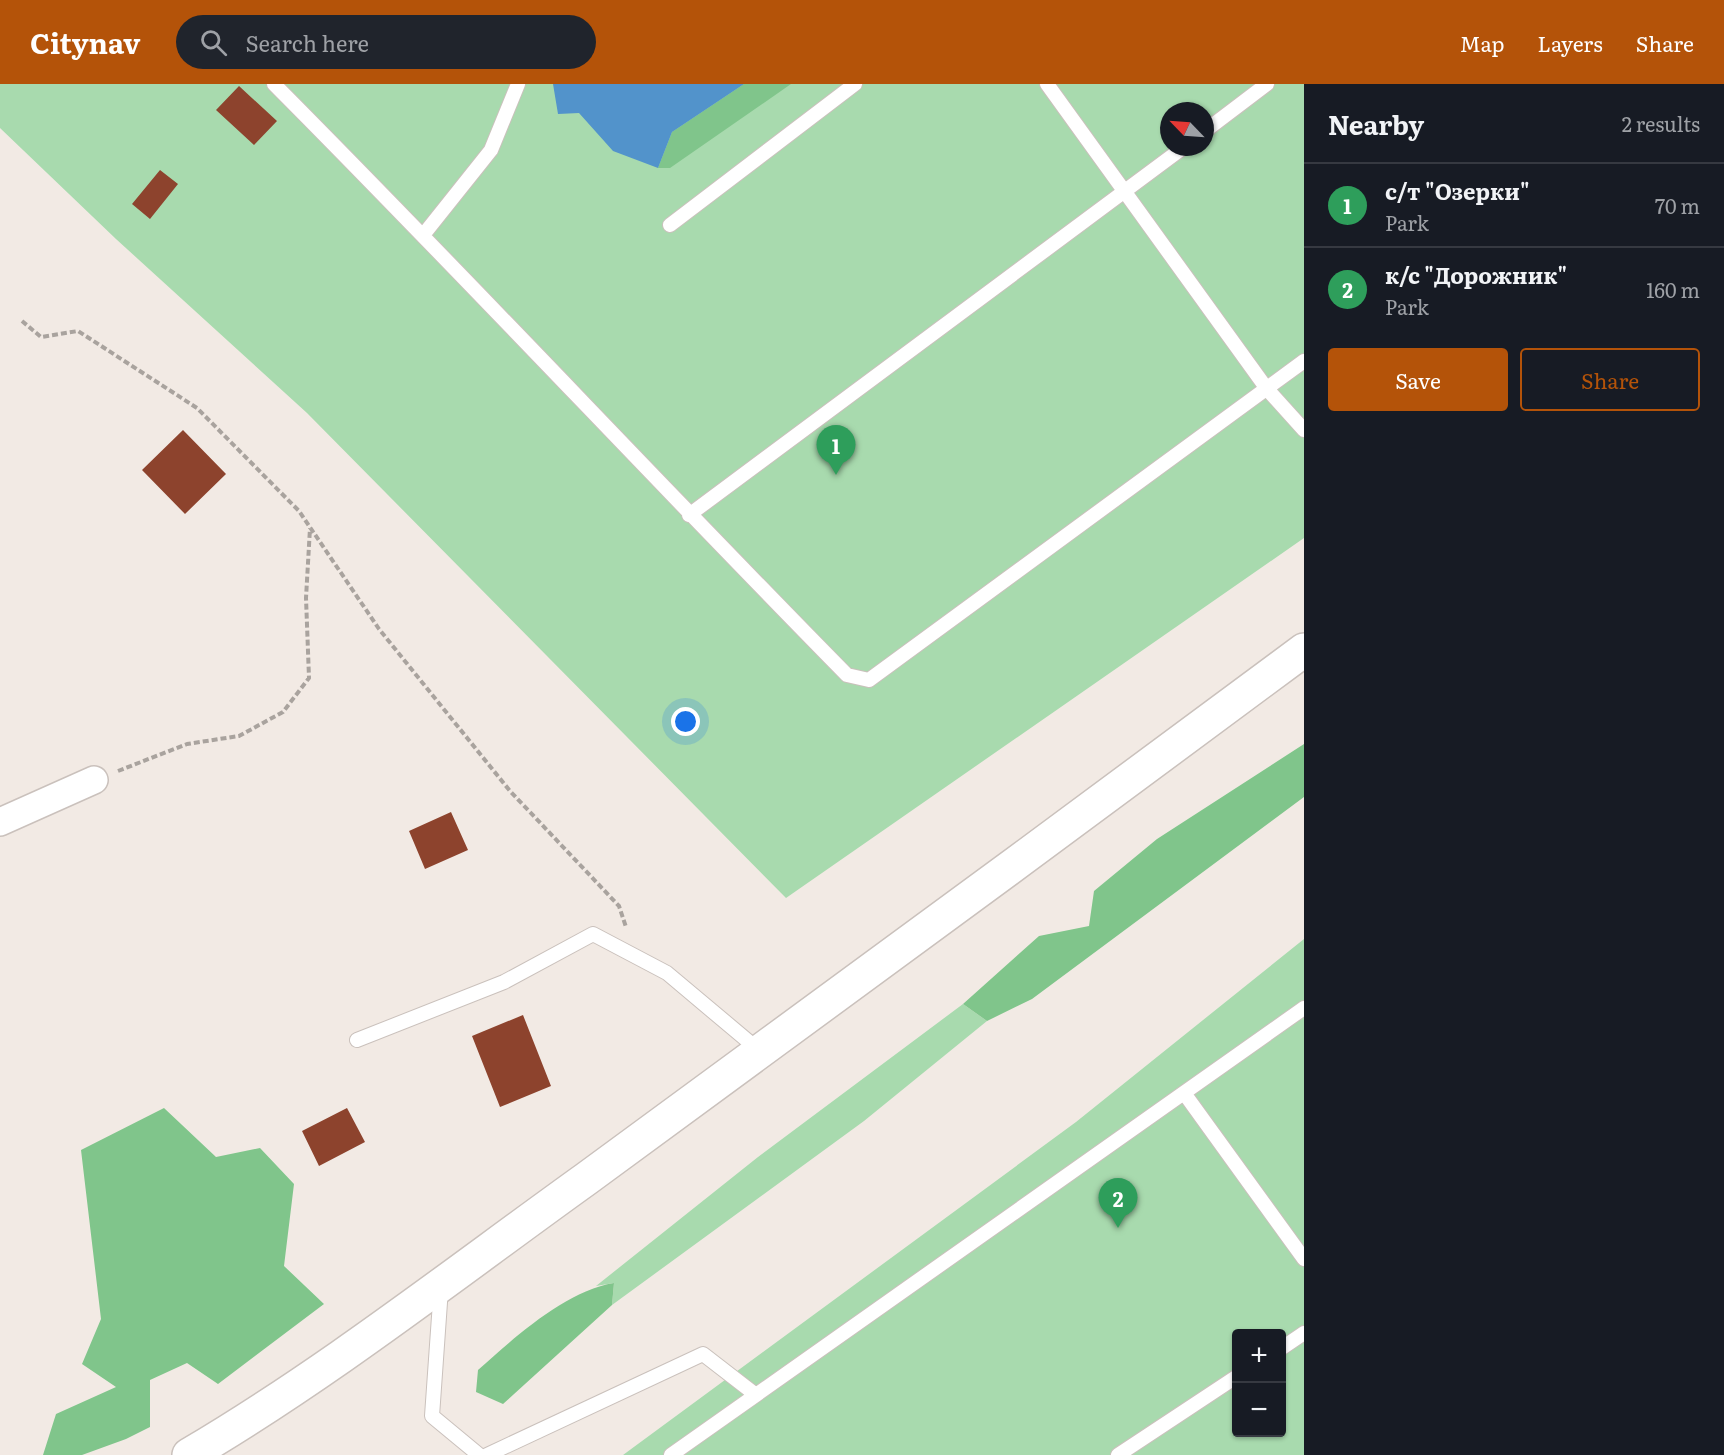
<!DOCTYPE html>
<meta charset="utf-8">
<style>
body{margin:0;font-family:Literata,serif;background:#20242c;color:#f1f3f6}
.controls{position:absolute;right:18px;bottom:18px;display:grid;overflow:hidden;border-radius:6px;box-shadow:0 2px 4px #0004}
.controls button{width:54px;height:54px;display:grid;place-items:center;padding:0;border:0;border-bottom:2px solid #363941;background:#171b24;color:#f1f3f6;font:30px sans-serif}
.compass{position:absolute;left:1160px;top:18px;width:54px;height:54px;border-radius:50%;background:#171b24;box-shadow:0 2px 4px #0004;rotate:295deg}
.you{position:absolute;left:686px;top:638px;width:21px;height:21px;margin:-15px;border:4px solid #fff;border-radius:50%;background:#1a73e8;box-shadow:0 0 0 9px #1a73e833}
.badge{display:grid;place-items:center;width:39px;height:39px;border-radius:50%;background:#b45309;color:#fff;font-size:20px;font-weight:700}
.pin{position:absolute;translate:-50% -50px;filter:drop-shadow(0 2px 3px #0008)}
.pin::after{content:'';position:absolute;top:32px;width:21px;height:18px;background:inherit;clip-path:polygon(0 0,100% 0,50% 100%)}
.list{margin:0;padding:0;list-style:none}
h2{display:flex;justify-content:space-between;align-items:center;height:78px;margin:0;padding:0 24px;font-size:26px}
h2 small{font-size:20px;font-weight:400;color:#9ea1a6}
.list li{display:grid;grid-template-columns:39px 1fr auto;gap:18px;align-items:center;box-sizing:border-box;height:84px;padding:0 24px;border-top:2px solid #363941}
.list b{display:block;font-size:22px;white-space:nowrap}
.list p{margin:0;font-size:20px;white-space:nowrap;color:#9ea1a6}
.list em{font-size:20px;font-style:normal;color:#9ea1a6}
.actions{display:flex;gap:12px;padding:18px 24px}
.actions a{flex:1;padding:14px 0;border:2px solid #b45309;border-radius:6px;text-align:center;font-size:21px;color:#b45309}
.actions .main{background:#b45309;color:#fff}
.icon{flex:none;width:33px;height:33px;fill:none;stroke:currentColor;stroke-width:2;stroke-linecap:round;stroke-linejoin:round}
.map{position:relative;flex:none;width:1304px;height:1371px;overflow:hidden}
header{display:flex;align-items:center;gap:36px;box-sizing:border-box;height:84px;padding:0 30px;background:#b45309;color:#fff}
header strong{font-size:28px}
nav{display:flex;gap:33px;margin-inline-start:auto;font-size:21px}
.search{width:420px;height:54px;background:#20242c;display:flex;align-items:center;gap:15px;box-sizing:border-box;padding:0 21px;border-radius:33px;color:#9ea1a6;font-size:22px}
main{display:flex}
aside{flex:1;background:#171b24}
.map>svg:first-child{display:block}
.green{fill:#a8daae;fill-rule:evenodd}
.forest{fill:#80c58b}
.water{fill:#5293cb}
.building{fill:#8d432d}
.lines{fill:none;stroke-linecap:round;stroke-linejoin:round}
.service-casing{stroke:#cac1bc;stroke-width:16}
.minor-casing{stroke:#cac1bc;stroke-width:30}
.secondary-casing{stroke:#cac1bc;stroke-width:36}
.path{stroke:#a9a39e;stroke-width:4;stroke-dasharray:6 3;stroke-linecap:butt}
.service{stroke:#fff;stroke-width:14}
.minor{stroke:#fff;stroke-width:27}
.secondary{stroke:#fff;stroke-width:33}
</style>
<header>
<strong>Citynav</strong>
<div class="search"><svg class="icon" aria-label="search" viewBox="0 0 24 24"><circle cx="10" cy="10" r="6"/><path d="M15 15l6 6"/></svg>Search here</div>
<nav><a>Map</a><a>Layers</a><a>Share</a></nav>
</header>
<main>
<div class="map">
<svg width="1304" height="1371" viewBox="0 0 1304 1371">
<rect width="100%" height="100%" fill="#f2eae4"/>
<path class="green" d="M0,0H1304V454L786,814L307,329L116,155L0,44ZM1169,27H1205V63H1169Z
M1304,855V1371H623L1076,1038ZM1236,1250H1282V1348H1236Z
M963,920L987,937L864,1037L612,1221L614,1199L596,1202L758,1073Z"/>
<path class="forest" d="M744,0H791L670,84H658L672,48Z
M1304,660V713L1032,915L987,937L963,920L1039,852L1089,842L1094,807L1157,755Z
M164,1024L216,1073L260,1064L294,1100L284,1182L324,1220L218,1300L187,1279L150,1296V1343L126,1355L82,1371H43L56,1330L116,1303L82,1280L101,1235L81,1066Z
M614,1199L612,1221L503,1320L476,1308L478,1286C514,1254 565,1207 614,1199Z"/>
<path class="water" d="M553,0H744L672,48L658,84L613,67L579,29L558,30Z"/>
<path class="building" d="M239,2L277,37L254,61L216,26Z
M160,86L178,100L150,135L132,120Z
M183,346L226,390L185,430L142,386Z
M451,728L468,766L425,785L409,747Z
M523,931L551,1002L500,1023L472,952Z
M347,1024L365,1058L319,1082L302,1047Z"/>
<g class="lines">
<defs>
<path id="service" d="M274,0C468,195 655,396 847,591L869,596L1304,277
M1047,0L1267,305L1304,346
M1205,47L1267,0
M670,141L855,0
M424,150L491,66L518,0
M689,431L1184,63
M357,956L504,898L593,850L667,889L761,968
M1184,1009L1304,1175
M441,1204L432,1332L479,1371
M1282,1264L1304,1249
M487,1371L703,1270L756,1311
M671,1371L1304,924
M1118,1371L1236,1293"/>
<path id="minor" d="M0,738L94,696"/>
<path id="secondary" d="M189,1371C328,1289 455,1189 586,1095C827,920 1065,743 1304,566"/>
</defs>
<use href="#service" class="service-casing"/>
<use href="#minor" class="minor-casing"/>
<use href="#secondary" class="secondary-casing"/>
<path class="path" d="M22,237L41,253L78,247L197,324L299,427L379,545L510,707L619,822L626,843
M118,687L187,660L239,652L283,628L309,594L306,514L310,444"/>
<use href="#service" class="service"/>
<use href="#minor" class="minor"/>
<use href="#secondary" class="secondary"/>
</g>
</svg>
<div class="controls">
<button>+</button>
<button>−</button>
</div>
<svg class="compass" viewBox="-18 -18 36 36"><path d="M0-13l5 13h-10z" fill="#e53935"/><path d="M0 13l5-13h-10z" fill="#9ea1a6"/></svg>
<div class="you"></div>
<div class="pin badge" style="left:836px;top:391px;background:#2e9e5b">1</div>
<div class="pin badge" style="left:1118px;top:1144px;background:#2e9e5b">2</div>
</div>
<aside>
<h2>Nearby<small>2 results</small></h2>
<ul class="list">
<li><span class="badge" style="background:#2e9e5b">1</span><div><b>с/т &quot;Озерки&quot;</b><p>Park</p></div><em>70 m</em></li>
<li><span class="badge" style="background:#2e9e5b">2</span><div><b>к/с &quot;Дорожник&quot;</b><p>Park</p></div><em>160 m</em></li>
</ul>
<div class="actions"><a class="main">Save</a><a>Share</a></div>
</aside>
</main>
